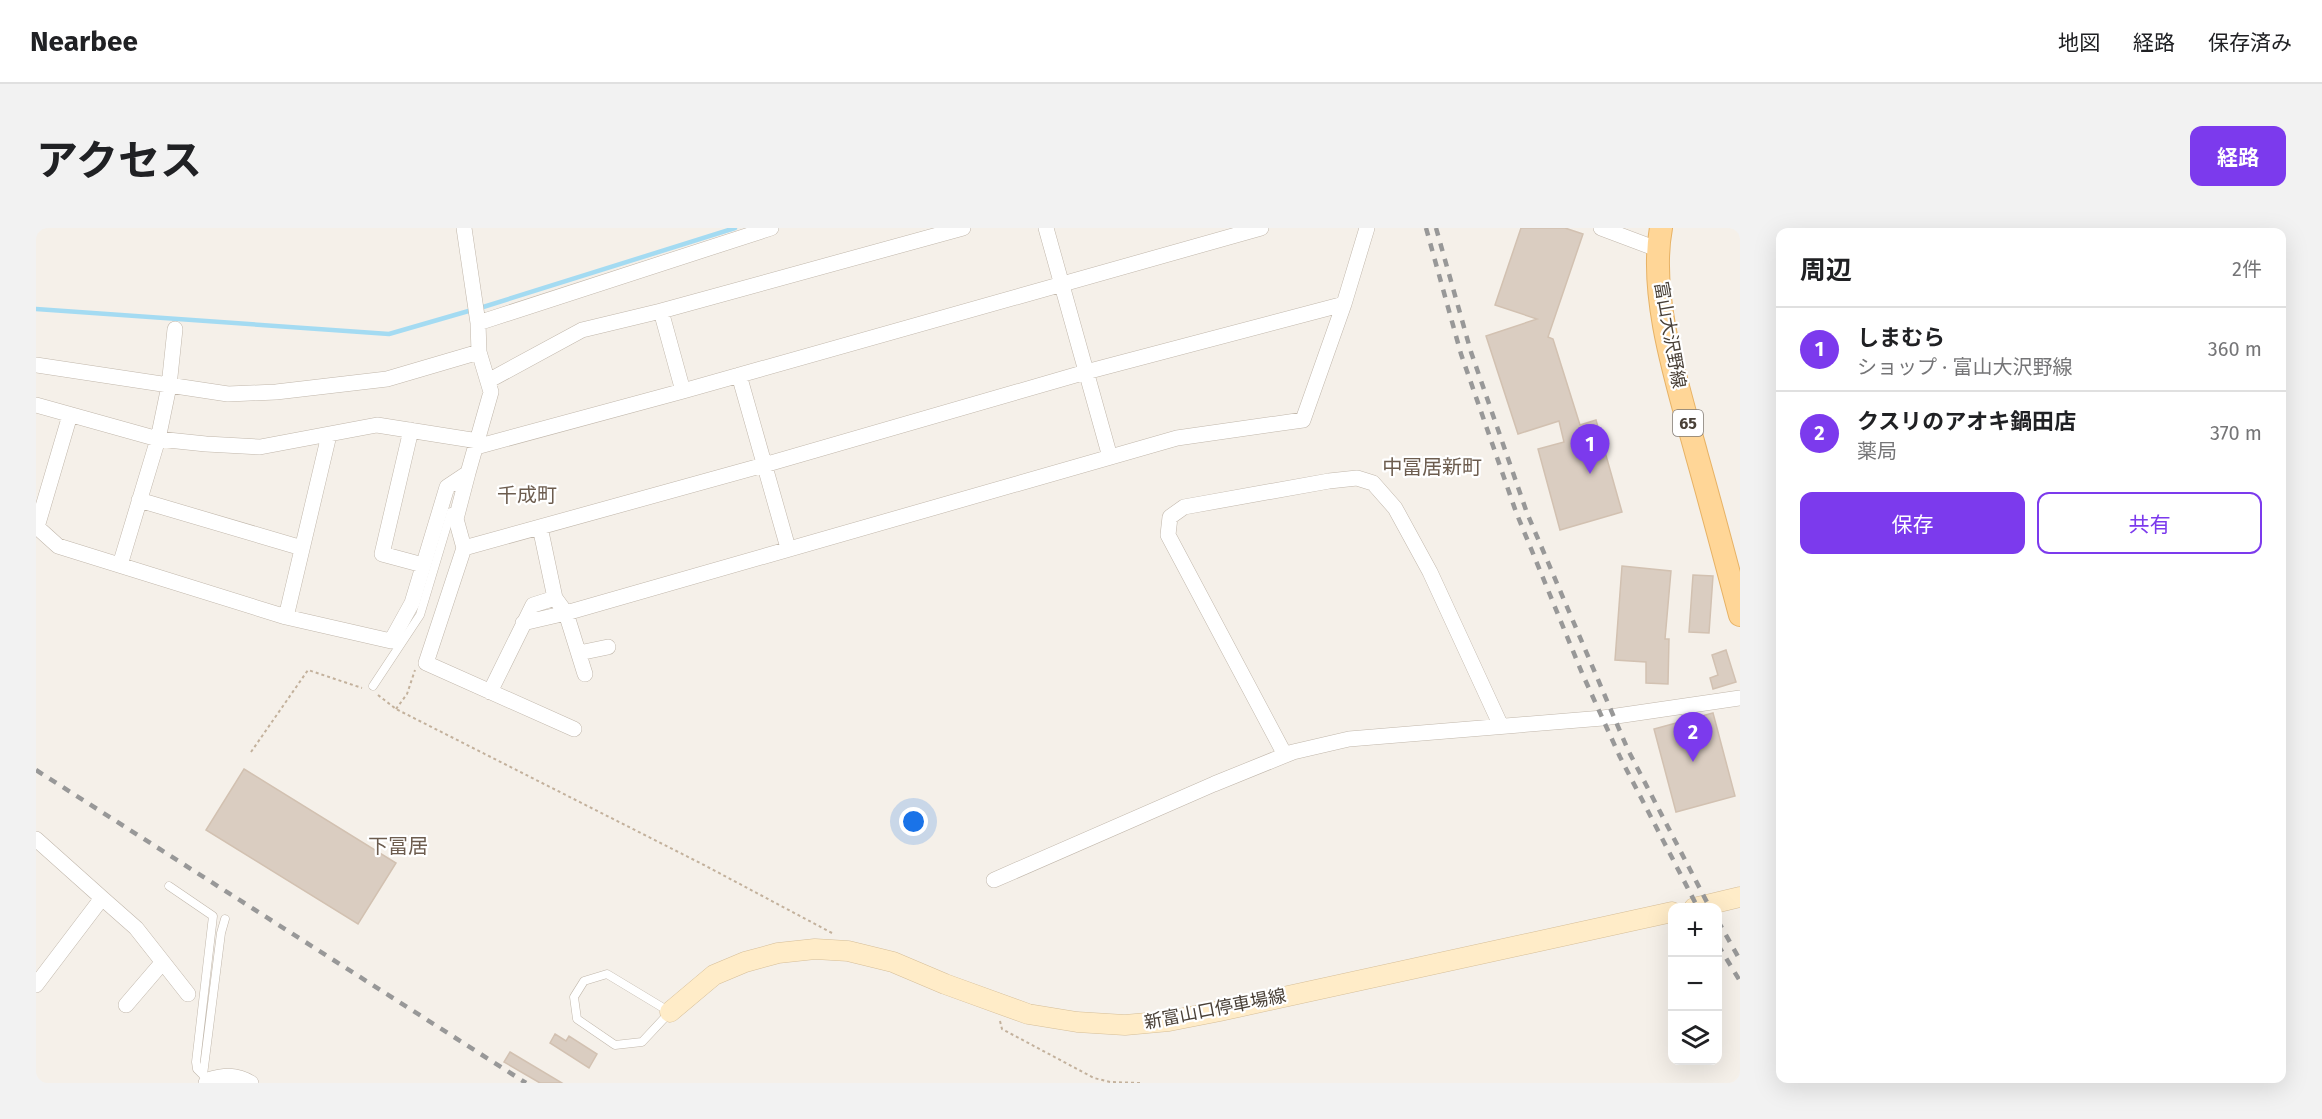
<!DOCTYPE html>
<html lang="ja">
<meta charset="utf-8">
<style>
body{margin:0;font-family:"Fira Sans","Noto Sans JP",sans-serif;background:#f2f2f2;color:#202124}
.controls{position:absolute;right:18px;bottom:18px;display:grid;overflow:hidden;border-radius:12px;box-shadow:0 6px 24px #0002}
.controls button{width:54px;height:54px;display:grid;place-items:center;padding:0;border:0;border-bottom:2px solid #e0e0e0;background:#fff;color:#202124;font:30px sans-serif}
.you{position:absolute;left:878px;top:594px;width:21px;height:21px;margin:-15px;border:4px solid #fff;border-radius:50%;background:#1a73e8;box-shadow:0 0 0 9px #1a73e833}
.badge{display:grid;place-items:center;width:39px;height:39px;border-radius:50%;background:#7c3aed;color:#fff;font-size:20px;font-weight:700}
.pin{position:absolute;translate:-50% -50px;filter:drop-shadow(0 2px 3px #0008)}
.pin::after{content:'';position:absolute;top:32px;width:21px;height:18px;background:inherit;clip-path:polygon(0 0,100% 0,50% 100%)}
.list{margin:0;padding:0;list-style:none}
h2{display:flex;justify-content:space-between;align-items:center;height:78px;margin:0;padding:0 24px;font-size:26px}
h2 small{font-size:20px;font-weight:400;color:#757577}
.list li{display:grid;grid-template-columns:39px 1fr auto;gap:18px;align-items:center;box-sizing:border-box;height:84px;padding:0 24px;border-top:2px solid #e0e0e0}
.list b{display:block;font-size:22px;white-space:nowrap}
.list p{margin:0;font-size:20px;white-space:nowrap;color:#757577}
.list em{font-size:20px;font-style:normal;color:#757577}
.actions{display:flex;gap:12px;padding:18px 24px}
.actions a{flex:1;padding:14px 0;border:2px solid #7c3aed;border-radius:12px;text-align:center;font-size:21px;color:#7c3aed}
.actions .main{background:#7c3aed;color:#fff}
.icon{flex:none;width:33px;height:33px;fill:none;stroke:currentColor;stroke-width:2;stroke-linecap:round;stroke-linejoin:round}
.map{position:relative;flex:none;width:1704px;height:855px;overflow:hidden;border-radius:12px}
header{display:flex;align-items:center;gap:36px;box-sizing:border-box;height:84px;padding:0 30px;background:#fff;border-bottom:2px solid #e0e0e0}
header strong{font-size:28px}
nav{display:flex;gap:33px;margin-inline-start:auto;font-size:21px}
.intro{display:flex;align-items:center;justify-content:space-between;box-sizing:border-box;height:144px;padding:0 36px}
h1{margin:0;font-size:42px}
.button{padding:15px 27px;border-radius:12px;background:#7c3aed;color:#fff;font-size:21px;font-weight:700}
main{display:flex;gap:36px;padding:0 36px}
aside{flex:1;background:#fff;border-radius:12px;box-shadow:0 6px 24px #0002}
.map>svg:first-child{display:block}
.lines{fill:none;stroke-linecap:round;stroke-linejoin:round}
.stream{stroke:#a4dbf2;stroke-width:4.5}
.building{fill:#dacdc1;stroke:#d2c1b1;stroke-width:1.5}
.service-casing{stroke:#c1b7ab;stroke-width:9}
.minor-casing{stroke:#c1b7ab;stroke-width:16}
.secondary-casing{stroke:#d6be98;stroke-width:21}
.primary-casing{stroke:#e7b265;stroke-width:24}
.path{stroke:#c3b19c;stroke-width:2;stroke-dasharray:3 3;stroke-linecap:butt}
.service{stroke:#fff;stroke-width:8}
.minor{stroke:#fff;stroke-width:15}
.secondary{stroke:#ffecc8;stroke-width:20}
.primary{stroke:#ffd697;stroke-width:22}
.rail{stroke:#989898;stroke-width:4.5;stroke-dasharray:8 8;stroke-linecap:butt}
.labels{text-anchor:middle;stroke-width:4.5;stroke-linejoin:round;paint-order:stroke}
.shield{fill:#fff;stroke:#807973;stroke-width:1.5}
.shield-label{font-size:16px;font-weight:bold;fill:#494037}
.street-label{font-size:18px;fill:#494037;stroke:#fff}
.neighbourhood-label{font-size:20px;fill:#6c5c4e;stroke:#fff}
</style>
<header>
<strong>Nearbee</strong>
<nav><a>地図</a><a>経路</a><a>保存済み</a></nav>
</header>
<div class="intro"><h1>アクセス</h1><a class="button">経路</a></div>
<main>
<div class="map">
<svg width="1704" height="855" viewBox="0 0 1704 855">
<rect width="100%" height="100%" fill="#f5f0e9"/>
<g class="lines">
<path class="stream" d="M444,80L699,0
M0,81L353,106L436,82"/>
</g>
<path class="building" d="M1485,0H1529L1547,6L1512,109L1517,111L1544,197L1560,192L1586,284L1524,302L1502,221L1528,214L1523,193L1482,206L1450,108L1501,91L1459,77Z
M1586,338L1635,343L1629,411H1633L1632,456L1610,455V434L1579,432Z
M1657,347L1677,348L1673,405L1653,404Z
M1690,422L1700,454L1677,461L1674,450L1682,447L1676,427Z
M1677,485L1699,568L1640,584L1618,501Z
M208,541L360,635L322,696L170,602Z
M519,806L530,813L533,808L561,826L553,840L514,815Z
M474,824L526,855H504L468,834Z"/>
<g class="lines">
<defs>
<path id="service" d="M337,458L384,387L415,284
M133,658L177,688L160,834L161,841L172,852
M571,746L634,784L606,814L579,817L541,791L538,769L548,753Z
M167,847L185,705L189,691"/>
<path id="minor" d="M1010,0L1074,229
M1565,0L1621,21
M625,83L647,163
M442,95L735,0
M0,137L192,166L240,164L351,151L443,124
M703,147L752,320
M452,153L546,102L625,83L927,0
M0,177L122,211L170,216L224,219L341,197L442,213
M34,187L1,299L22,318L250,389L355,413L376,375L411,259L432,245L455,164L443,124L442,95L428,0
M375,202L346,326L387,337
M440,219L647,163L1225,0
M432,245L420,291L428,320L390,435L538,501
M103,272L266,320
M504,299L519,370L530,385L549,446
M428,320L728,237L1050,144L1308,76
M84,337L122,211L133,158L139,101
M250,389L293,207
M487,395L530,385L1141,210L1267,192L1308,76L1331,0
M543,425L572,419
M454,464L497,377L519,370
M1249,527L1132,307L1134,289L1148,279L1293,253L1321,250L1337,255L1359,280L1394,344L1465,498
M0,611L66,670L0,757
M958,652L1178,556L1257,524L1313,511L1567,490L1704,470
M66,670L100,700L152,766
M90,777L126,735
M170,855L172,852C188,847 200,846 215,855"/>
<path id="secondary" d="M1658,680L1704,669
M634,784L678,747L709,734L742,725L779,721L812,723L857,734L909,756L992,786L1041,794L1089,797L1133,793L1184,783L1636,684"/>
<path id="primary" d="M1625,0C1612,69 1643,161 1661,228C1676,281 1690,334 1704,387"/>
</defs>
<use href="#service" class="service-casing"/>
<use href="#minor" class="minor-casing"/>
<use href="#secondary" class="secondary-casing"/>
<use href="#primary" class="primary-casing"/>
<path class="path" d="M342,467L360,481L668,637L796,705
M360,481L371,466L379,442
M215,524L272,442L326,460
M964,793L966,801L1058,850L1074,854L1104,855"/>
<use href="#service" class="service"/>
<use href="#minor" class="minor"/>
<use href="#secondary" class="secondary"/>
<use href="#primary" class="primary"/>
<path class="rail" d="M1390,0L1425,126L1480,284L1546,445L1584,529L1662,680
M1400,0L1435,124L1491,285L1592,522L1674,680
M0,542L490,855
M1682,693L1704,732
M1682,717L1704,753"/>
</g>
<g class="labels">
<rect class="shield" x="1637" y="182" width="30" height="26" rx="4.5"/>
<g class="shield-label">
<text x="1652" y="201">65</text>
</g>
<g class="street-label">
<text transform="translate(1634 107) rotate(80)" y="6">富山大沢野線</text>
<text transform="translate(1179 781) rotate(-11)" y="6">新富山口停車場線</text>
</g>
<g class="neighbourhood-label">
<text x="1396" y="246">中冨居新町</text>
<text x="491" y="274">千成町</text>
<text x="362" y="625">下冨居</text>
</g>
</g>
</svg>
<div class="controls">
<button>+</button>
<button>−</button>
<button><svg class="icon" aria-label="layers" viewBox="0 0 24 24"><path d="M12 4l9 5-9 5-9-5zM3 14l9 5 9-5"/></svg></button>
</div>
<div class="you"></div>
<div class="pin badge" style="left:1554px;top:246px">1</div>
<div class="pin badge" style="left:1657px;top:534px">2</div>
</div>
<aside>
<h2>周辺<small>2件</small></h2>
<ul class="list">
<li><span class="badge">1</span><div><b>しまむら</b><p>ショップ · 富山大沢野線</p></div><em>360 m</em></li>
<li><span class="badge">2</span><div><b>クスリのアオキ鍋田店</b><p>薬局</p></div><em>370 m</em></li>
</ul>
<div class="actions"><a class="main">保存</a><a>共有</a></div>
</aside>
</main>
